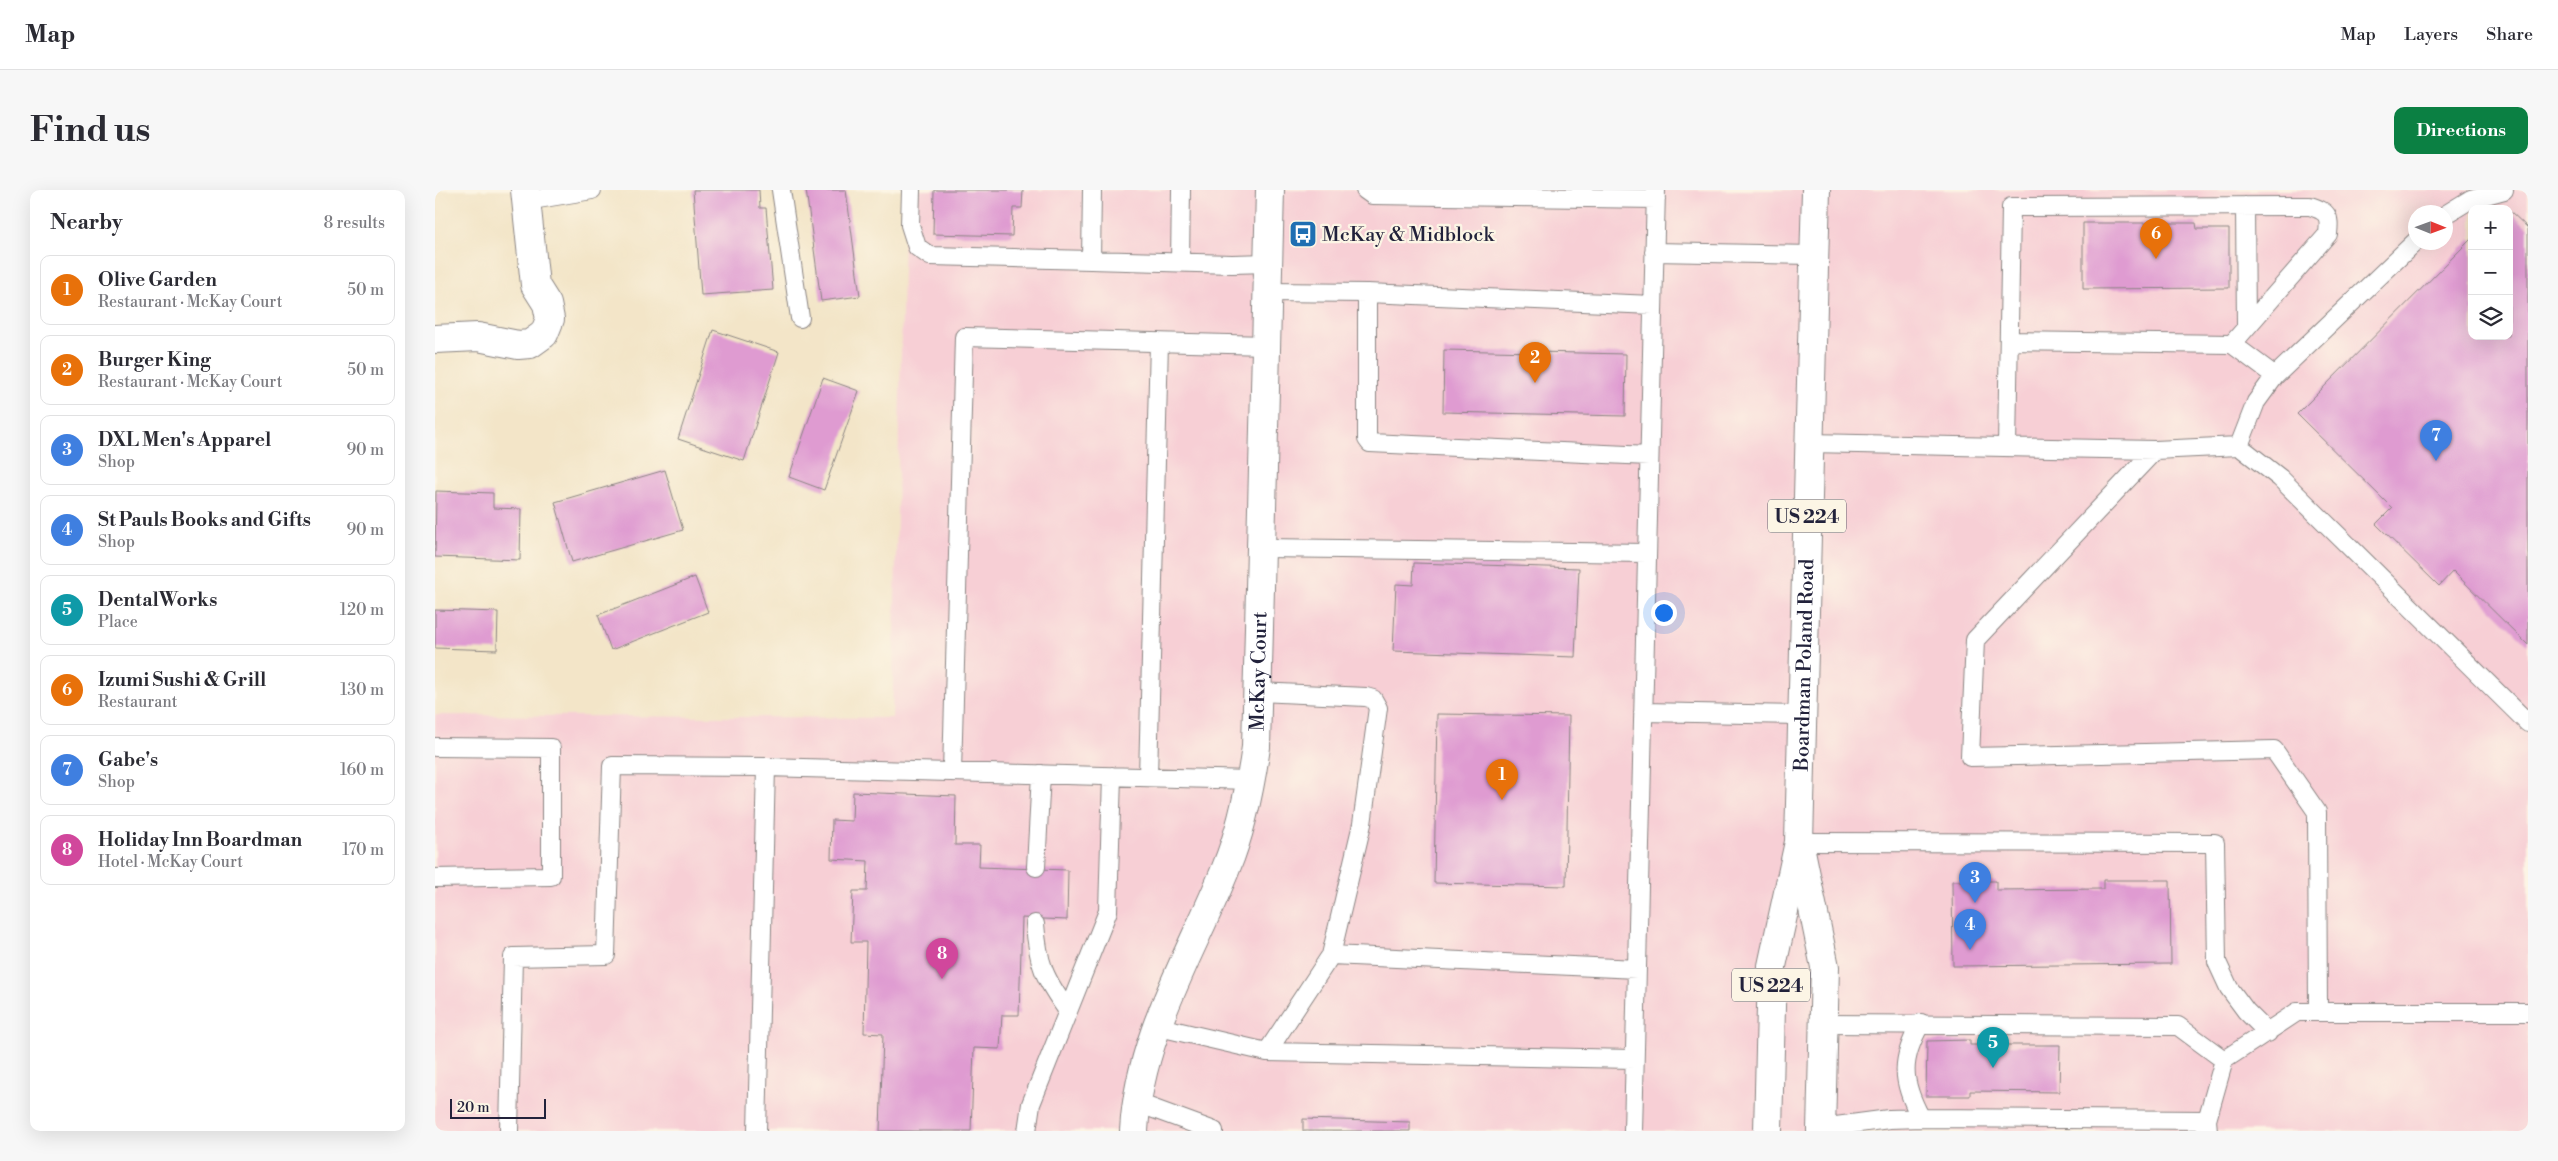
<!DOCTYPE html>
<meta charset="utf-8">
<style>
body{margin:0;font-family:"Libre Bodoni",serif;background:#f7f7f7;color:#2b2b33}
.controls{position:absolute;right:15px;top:15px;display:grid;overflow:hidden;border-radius:10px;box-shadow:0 5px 20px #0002}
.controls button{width:45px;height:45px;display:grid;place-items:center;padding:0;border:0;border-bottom:1px solid #e1e1e2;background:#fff;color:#2b2b33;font:25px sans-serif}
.compass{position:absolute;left:1973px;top:15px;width:45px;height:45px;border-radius:50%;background:#fff;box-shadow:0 5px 20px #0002;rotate:91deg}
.scale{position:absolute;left:15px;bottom:12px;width:96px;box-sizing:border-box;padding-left:5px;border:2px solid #22223b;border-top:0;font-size:14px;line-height:18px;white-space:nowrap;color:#22223b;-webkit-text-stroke:4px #fcf5e5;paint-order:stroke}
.you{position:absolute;left:1228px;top:422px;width:18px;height:18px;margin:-12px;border:4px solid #fff;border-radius:50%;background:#1a73e8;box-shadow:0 0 0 8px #1a73e833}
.badge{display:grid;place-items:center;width:32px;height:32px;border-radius:50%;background:#0b8043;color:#fff;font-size:16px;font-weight:700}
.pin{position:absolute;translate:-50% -41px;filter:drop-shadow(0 1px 2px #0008)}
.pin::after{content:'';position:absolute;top:26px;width:18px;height:15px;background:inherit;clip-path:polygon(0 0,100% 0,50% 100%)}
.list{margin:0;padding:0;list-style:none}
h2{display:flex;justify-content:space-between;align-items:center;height:65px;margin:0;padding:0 20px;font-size:21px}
h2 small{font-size:16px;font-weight:400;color:#7c7c81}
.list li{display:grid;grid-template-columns:32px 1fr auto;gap:15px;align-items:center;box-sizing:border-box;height:70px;margin:0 10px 10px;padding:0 10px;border:1px solid #e1e1e2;border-radius:10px}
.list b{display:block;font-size:19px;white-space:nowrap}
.list p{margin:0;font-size:16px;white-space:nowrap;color:#7c7c81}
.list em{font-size:16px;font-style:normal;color:#7c7c81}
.icon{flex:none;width:28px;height:28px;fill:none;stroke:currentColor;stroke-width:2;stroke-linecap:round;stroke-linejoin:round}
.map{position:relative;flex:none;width:2093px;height:941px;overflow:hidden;border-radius:10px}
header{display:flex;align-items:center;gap:30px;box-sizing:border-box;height:70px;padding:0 25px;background:#fff;border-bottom:1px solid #e1e1e2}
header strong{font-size:24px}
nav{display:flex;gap:28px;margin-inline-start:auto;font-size:18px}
.intro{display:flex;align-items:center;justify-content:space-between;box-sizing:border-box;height:120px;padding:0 30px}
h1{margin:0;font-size:35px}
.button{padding:12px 22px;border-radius:10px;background:#0b8043;color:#fff;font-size:18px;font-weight:700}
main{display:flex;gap:30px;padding:0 30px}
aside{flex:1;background:#fff;border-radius:10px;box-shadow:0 5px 20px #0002}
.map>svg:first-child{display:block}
.built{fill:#f7cfd5;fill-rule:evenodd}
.building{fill:#df9bd1}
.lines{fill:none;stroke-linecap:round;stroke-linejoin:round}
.service-casing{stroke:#8a8482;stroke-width:20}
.minor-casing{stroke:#8a8482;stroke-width:30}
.primary-casing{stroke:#8a8482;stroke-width:30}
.service{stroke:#fff;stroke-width:18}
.minor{stroke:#fff;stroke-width:28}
.primary{stroke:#fff;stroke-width:28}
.labels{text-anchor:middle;stroke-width:4.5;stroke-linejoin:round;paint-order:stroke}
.shield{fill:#fcf5e5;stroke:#63616e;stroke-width:1}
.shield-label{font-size:19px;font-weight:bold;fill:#22223b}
.poi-label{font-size:20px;fill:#22223b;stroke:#fcf5e5;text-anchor:start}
.street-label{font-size:20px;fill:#22223b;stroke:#fcf5e5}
</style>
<header>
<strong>Map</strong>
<nav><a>Map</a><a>Layers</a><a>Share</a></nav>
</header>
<div class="intro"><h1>Find us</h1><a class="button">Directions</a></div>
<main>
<aside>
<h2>Nearby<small>8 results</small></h2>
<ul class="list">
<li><span class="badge" style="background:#e8710a">1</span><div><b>Olive Garden</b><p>Restaurant · McKay Court</p></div><em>50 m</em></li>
<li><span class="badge" style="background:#e8710a">2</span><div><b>Burger King</b><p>Restaurant · McKay Court</p></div><em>50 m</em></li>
<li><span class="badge" style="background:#3f7fe0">3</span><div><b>DXL Men's Apparel</b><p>Shop</p></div><em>90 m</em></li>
<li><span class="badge" style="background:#3f7fe0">4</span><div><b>St Pauls Books and Gifts</b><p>Shop</p></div><em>90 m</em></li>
<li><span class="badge" style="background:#0f9aa8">5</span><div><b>DentalWorks</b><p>Place</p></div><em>120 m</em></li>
<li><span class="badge" style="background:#e8710a">6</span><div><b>Izumi Sushi &amp; Grill</b><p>Restaurant</p></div><em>130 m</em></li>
<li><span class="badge" style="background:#3f7fe0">7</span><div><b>Gabe's</b><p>Shop</p></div><em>160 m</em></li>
<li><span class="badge" style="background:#d1479c">8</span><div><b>Holiday Inn Boardman</b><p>Hotel · McKay Court</p></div><em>170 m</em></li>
</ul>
</aside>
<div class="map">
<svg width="2093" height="941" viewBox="0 0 2093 941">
<rect width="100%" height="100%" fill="#fcf5e5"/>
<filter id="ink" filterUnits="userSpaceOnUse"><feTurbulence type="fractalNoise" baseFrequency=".02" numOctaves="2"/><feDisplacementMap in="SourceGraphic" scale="10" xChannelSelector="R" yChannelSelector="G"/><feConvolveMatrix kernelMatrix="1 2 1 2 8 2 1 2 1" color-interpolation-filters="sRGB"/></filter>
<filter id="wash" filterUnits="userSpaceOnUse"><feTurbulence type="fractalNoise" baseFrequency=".0096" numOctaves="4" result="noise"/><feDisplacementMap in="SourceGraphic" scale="20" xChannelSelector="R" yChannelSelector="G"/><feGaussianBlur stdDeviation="1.12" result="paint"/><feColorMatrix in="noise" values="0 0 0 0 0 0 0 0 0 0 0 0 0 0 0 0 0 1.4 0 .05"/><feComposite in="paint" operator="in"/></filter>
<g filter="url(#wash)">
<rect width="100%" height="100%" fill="#f3e5c8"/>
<path class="built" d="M470,0H2093V941H0V525L457,528ZM2037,19H2074V146H2037ZM1980,22H2010V52H1980Z"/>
<g id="blocks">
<path class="building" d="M258,0H324L325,18H331L338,100L266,105Z
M371,0H411L425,106L386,111Z
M499,0H588L587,18H578L577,46L498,44Z
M2074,20L2093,38V455L2018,381L2004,396L1941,334L1957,318L1862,224L2037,48V146H2074Z
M1648,33H1761L1762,39H1794V98L1648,99Z
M278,140L344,162L309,271L243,249Z
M1009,160L1191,164L1190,226L1008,222Z
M388,188L424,201L389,300L354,287Z
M230,280L248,340L137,372L120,312Z
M1,301L58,303V318L86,319L85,370L0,367Z
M979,373L1144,378L1140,467L958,461L961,394L978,395Z
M260,387L273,422L176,460L163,425Z
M0,420L63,422L62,460L0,458Z
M1002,524L1134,526L1131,696L999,693Z
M418,602L521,606L520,655H545L544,677L633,680L632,730L587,728L584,825H567L565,859L539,858L536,941H445L448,844L429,843L431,752H416L418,701H432L433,671L396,669L397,630L417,631Z
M1668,690H1735L1736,774L1518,776L1517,691H1561V700L1668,699Z
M1535,850V855H1625L1624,902L1535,901V906H1491L1492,851Z
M868,929L975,932V941H868Z"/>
</g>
</g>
<g filter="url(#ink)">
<use href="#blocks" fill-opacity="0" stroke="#8a8482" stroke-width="1"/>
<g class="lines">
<defs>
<path id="service" d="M346,0L365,128
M476,0L475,35L482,57L495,66L656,70
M657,0L656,70L797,74L833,73
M930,0L937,5L1221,9
M91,11L157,0
M1810,16L1811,136
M2010,25L2036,9L2069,0
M1219,62L1379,65
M745,72L746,0
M832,102L932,103L1218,115
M932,103V249L935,253L1214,266
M1574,151L1797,154L1840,186L1821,212L1804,256
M1840,186L1980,52
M1374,253L1720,260L1804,256L1845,288L2093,533
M1572,257L1576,17L1875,16C1893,22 1895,25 1893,44L1797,154
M1720,260L1540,450L1535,567L1839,560L1882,622L1883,822
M826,358L1212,363
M823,502L931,507L938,509L943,518L927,634L896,765L832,862
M1208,522L1367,525
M0,557L116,558V686L0,688
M517,582L529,147L831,155
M713,587L724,152
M1364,652L1780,653L1782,772L1794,798L1811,821L1833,843
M601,677L606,584
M600,734C603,774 609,788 633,821
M896,765L1202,779
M1388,834L1743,836L1789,870
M720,836L832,862L1199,869
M700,912L779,941
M1486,928C1466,891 1465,870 1486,833
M1386,938L1454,929L1486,928L1772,930
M74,941L78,767L171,765L177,576L331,577
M322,941L331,577L816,590
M592,941L596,914L673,721L677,586
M1198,941L1221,0
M1773,941L1772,930L1789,870L1862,822H2093"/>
<g id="minor">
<path d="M0,149L43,147L83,155L95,154L109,144L115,129L112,114L100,95L90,0"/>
<path id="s1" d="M699,941C704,846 756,765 791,678C807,639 815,599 821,557L835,0"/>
</g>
<g id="primary">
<path d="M1366,661L1390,777L1386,941"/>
<path id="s2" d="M1333,941L1337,776L1364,652L1381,0"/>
</g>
</defs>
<use href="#service" class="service-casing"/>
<use href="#minor" class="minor-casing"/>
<use href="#primary" class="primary-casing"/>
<use href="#service" class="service"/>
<use href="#minor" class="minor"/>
<use href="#primary" class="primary"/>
</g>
</g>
<defs>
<symbol id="bus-square" viewBox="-11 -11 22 22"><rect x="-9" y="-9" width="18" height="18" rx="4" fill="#1f6fb2" stroke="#fcf5e5"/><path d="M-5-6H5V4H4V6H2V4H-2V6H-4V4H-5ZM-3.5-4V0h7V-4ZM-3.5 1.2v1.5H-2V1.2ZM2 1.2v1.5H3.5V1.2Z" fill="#fff"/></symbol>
</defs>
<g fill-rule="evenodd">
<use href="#bus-square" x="852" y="28" width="32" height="32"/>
</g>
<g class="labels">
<g class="shield">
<rect x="1333" y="309.5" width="78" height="33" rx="4"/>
<rect x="1297" y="778.5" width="78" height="33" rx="4"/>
</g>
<g class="shield-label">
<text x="1372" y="333">US 224</text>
<text x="1336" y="802">US 224</text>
</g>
<g class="poi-label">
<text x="887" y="51">McKay &amp; Midblock</text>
</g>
<g class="street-label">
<text dy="7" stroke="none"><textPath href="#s2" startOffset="469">Boardman Poland Road</textPath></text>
<text dy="7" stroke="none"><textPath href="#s1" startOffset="481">McKay Court</textPath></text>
</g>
</g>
</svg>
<div class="controls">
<button>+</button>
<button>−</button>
<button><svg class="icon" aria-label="layers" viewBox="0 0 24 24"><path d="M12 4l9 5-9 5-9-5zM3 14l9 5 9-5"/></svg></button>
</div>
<svg class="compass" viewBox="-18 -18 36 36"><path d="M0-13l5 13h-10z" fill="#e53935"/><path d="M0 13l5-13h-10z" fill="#7c7c81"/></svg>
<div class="scale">20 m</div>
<div class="you"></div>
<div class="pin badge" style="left:1067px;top:610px;background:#e8710a">1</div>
<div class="pin badge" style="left:1100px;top:193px;background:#e8710a">2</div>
<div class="pin badge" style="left:1540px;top:713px;background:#3f7fe0">3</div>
<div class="pin badge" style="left:1535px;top:760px;background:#3f7fe0">4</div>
<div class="pin badge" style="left:1558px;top:878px;background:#0f9aa8">5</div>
<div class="pin badge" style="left:1721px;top:69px;background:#e8710a">6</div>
<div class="pin badge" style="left:2001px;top:271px;background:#3f7fe0">7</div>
<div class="pin badge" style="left:507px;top:789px;background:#d1479c">8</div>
</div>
</main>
